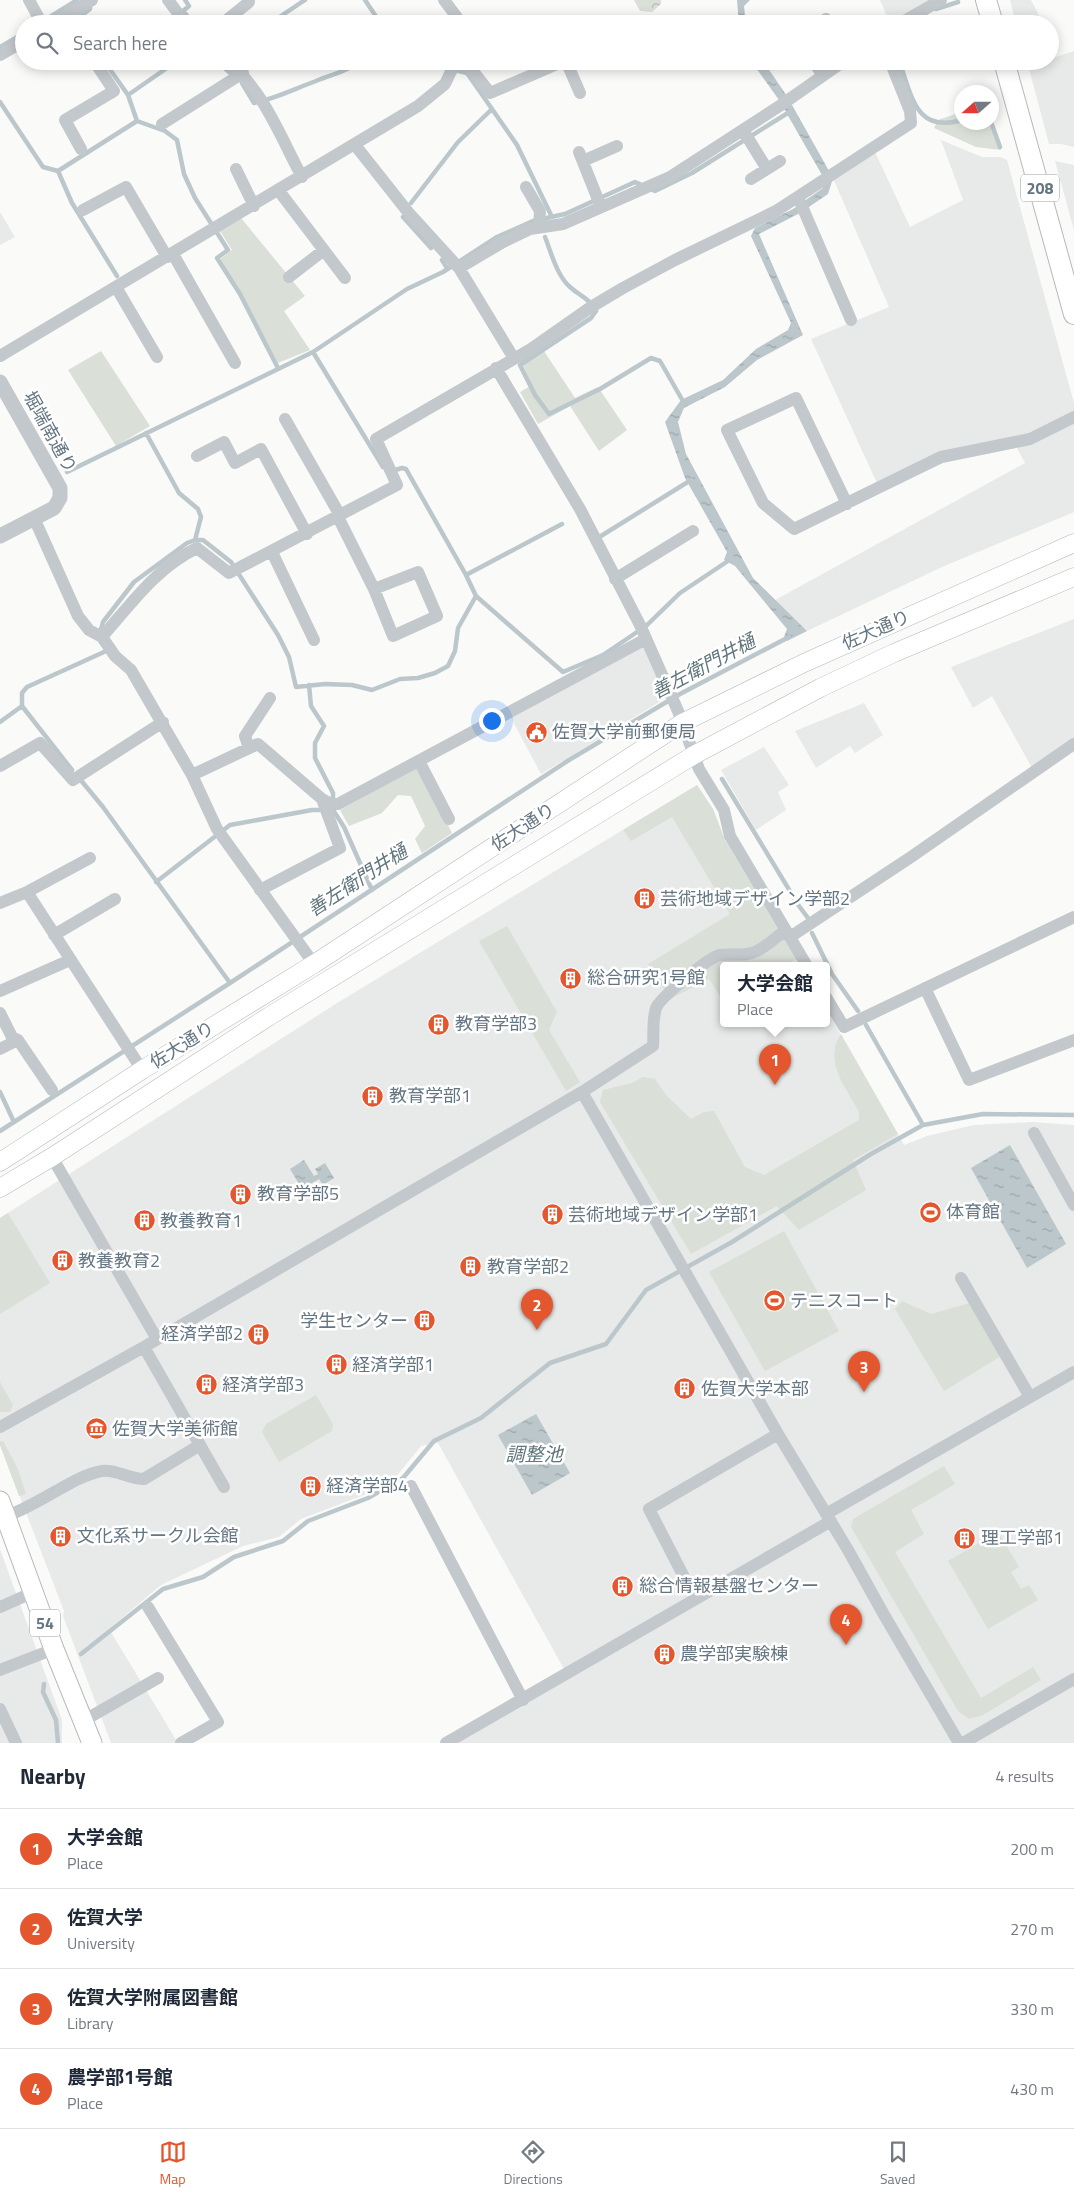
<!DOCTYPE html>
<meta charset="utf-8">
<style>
body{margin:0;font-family:"Titillium Web","Noto Sans JP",sans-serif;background:#f2f2f3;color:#1f2937}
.compass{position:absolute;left:954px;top:85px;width:45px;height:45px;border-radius:50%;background:#fff;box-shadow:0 2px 12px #0003;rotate:249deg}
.you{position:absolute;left:491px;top:720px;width:18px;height:18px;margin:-12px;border:4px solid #fff;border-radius:50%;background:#1a73e8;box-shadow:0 0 0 8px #1a73e833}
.badge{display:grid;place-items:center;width:32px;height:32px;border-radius:50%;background:#e4572e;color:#fff;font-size:16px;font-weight:700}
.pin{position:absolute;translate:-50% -41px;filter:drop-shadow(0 1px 2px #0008)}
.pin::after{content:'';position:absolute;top:26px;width:18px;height:15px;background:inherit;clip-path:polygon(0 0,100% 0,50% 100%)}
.popup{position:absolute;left:720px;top:962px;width:110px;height:65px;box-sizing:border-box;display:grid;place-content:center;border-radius:5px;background:#fff;filter:drop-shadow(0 1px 4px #0005);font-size:16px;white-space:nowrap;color:#747a83}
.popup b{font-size:19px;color:#1f2937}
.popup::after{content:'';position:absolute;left:50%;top:100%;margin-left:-10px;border:10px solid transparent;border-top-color:#fff}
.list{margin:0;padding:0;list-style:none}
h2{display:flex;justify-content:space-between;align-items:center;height:65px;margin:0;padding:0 20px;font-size:21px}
h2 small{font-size:16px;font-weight:400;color:#747a83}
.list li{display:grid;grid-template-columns:32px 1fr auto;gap:15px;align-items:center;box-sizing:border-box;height:80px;padding:0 20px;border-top:1px solid #e0e1e3}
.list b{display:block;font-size:19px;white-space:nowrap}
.list p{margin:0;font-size:16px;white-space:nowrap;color:#747a83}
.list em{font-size:16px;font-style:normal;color:#747a83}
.icon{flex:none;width:28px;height:28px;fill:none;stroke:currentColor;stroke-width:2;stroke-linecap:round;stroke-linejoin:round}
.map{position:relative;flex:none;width:1074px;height:1743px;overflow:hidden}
.search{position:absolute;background:#fff;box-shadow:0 2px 12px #0003;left:15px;right:15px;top:15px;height:55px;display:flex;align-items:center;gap:12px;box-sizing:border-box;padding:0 18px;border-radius:28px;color:#747a83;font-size:19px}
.sheet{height:385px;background:#fff}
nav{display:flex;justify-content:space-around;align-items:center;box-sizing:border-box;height:70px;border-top:1px solid #e0e1e3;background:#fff;font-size:14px;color:#747a83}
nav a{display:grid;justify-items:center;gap:2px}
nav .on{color:#e4572e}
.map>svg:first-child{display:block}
.built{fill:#e8e9e9}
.green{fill:#dadfd7}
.forest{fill:url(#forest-crowns)}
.water{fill:url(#water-ripples)}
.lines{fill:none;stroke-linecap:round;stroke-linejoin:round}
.stream{stroke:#bbc7cb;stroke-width:4.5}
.secondary-casing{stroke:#b3babf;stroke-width:19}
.primary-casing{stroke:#b5babe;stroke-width:21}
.trunk-casing{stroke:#b4b9bd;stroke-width:22}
.minor{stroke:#c3c8cc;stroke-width:12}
.tertiary{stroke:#c3c8cc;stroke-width:15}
.secondary{stroke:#fff;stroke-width:18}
.primary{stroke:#fff;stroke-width:19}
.trunk{stroke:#fff;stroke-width:20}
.labels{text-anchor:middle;stroke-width:5;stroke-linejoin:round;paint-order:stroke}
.shield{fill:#fff;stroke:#939fa8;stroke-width:1}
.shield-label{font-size:16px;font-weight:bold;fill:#657683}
.street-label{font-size:18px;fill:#657683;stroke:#fff}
.poi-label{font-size:18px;fill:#657683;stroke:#fff;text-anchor:start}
.water-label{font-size:19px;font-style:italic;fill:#60757c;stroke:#fff}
</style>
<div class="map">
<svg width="1074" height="1743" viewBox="0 0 1074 1743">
<defs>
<pattern id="forest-crowns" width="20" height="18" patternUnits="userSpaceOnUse" patternTransform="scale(1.25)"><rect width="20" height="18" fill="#dadfd7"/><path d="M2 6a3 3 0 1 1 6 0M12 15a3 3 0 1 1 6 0" fill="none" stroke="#b4b9b4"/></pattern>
<pattern id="water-ripples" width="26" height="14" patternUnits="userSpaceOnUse" patternTransform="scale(1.25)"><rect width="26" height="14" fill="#bbc7cb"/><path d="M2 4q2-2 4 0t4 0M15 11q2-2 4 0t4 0" fill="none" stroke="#9ca6aa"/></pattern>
</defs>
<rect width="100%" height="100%" fill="#fafaf8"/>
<path class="built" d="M880,0H931L890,23Z
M1010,0H1031L1038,13L1040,24H1016Z
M1074,51V147L1061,144H1049L1027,61H1050V59Z
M941,140L982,157H1000L1007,160L1074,403V512L942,567L807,631L775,600L1025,463L1017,448L943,463L881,492L811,339L889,307L833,178L875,152L910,227L963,200Z
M1055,161L1074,165V230Z
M0,212L15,237L0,245Z
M1074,619V738L1032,768L992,696L973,708L951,667Z
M645,646L666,698L541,774L510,716Z
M864,703L883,735L855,753L850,746L816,768L795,731Z
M764,747L789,785L778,792L786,810L756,830L721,770Z
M697,785L713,809L725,840L800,966H724V1024H826V1009L904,1145L927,1136L974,1125L1032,1122L1074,1125V1743H455L569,1678L438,1443L421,1446L395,1478L364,1495L301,1519L279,1537L243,1546L161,1585L109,1629L178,1743H111L63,1616L64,1611L0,1445V1218L342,1000Z
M0,1549L62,1720V1743H0Z"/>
<path class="green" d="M961,112L962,122L992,121L1001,150L976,147L934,128L938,120Z
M241,218L305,296L284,311L310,350L278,363L241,293L219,260L232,250L220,231Z
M101,351L150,426L116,446L68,370Z
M544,351L575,398L598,387L627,430L599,451L570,406L538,424L520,392L532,385L523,365Z
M418,767L452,833L422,853L415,839L425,826L411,796L398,795L382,813L349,826L340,810Z
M697,785L713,809L725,840L796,959L784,966H724V1002L709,979L670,999L648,964L730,914L672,817L631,841L623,830Z
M507,926L557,1012L549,1030L580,1082L566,1091L479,941Z
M841,1034L898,1134L853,1160L866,1190L799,1230L777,1206L691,1254L600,1102L603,1090L632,1083L643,1077L655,1079L667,1096L691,1119L704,1112L714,1111L745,1167L764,1175L859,1120V1112C846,1087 823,1061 841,1034Z
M8,1213L50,1283L0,1314V1218Z
M784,1231L839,1331L765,1371L709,1272Z
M902,1301L931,1314L970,1303L1001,1356L944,1391L895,1309Z
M0,1382L13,1405L10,1412H0Z
M316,1395L333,1424L332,1431L279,1462L262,1432L266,1424Z
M3,1441L18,1469L26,1494L19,1496L0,1445V1442Z
M944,1466L955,1484L911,1510L924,1534L895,1552L981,1698L1033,1667L1041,1680L983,1715L969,1719L958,1711L851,1527L853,1519Z
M998,1532L1019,1567L1011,1572L1021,1589L1029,1585L1038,1600L988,1629L948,1561Z"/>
<path class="forest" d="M634,0H661V4L652,12L640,11Z"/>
<path class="water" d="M737,0H750L744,6L746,24H739Z
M751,61H763L787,96L833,178L828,194L800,213L759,234L803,335L757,360L725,387L684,408L678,422L686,454L753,578L807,631L787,641L784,637L787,629L735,566L724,560L727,552L685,478L665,422L681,400L723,380L756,349L788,330L791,323L751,236L755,228L793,209L823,188L822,175L779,100Z
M1010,1145L1066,1244L1027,1268L971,1168Z
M304,1160L314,1176L318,1174L315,1169L325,1163L334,1178L323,1185L319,1179L302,1189L290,1169Z
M536,1414L570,1473L532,1495L498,1435Z"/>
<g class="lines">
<path class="stream" d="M185,0L189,6L183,11L194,24
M365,0L381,24
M936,9L958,2
M42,22L77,0
M78,24L81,16L90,9V5
M269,24L305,0
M0,47L24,33
M216,61L234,76
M433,61L443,67L467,73L517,145L551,215
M899,61C912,95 915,134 962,120
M242,83L254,103C277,98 294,89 316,81C332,74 347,72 361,61
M128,95L177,61
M0,102L43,167L58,171L137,121L128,95L104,61
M137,121L165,131L177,140L184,174L195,198L228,250L217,258L240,294L278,368
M991,122L1000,147
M58,171L72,203L117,276
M651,189L655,191L692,173L791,111
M411,203L458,142L492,109
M403,217L431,248
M545,237C551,252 557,276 570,287C581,297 588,297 596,311L591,318L520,365L535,395L549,414L600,389L651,358L660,361L684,403
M442,260L447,268
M313,352L407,289L443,272L497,237L533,221L565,214L635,182L644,186
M146,433L179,493L198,509L201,517L195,540
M392,471L402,468L406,469L466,575L476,596L563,672L603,655L646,626L680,593L731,559
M67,472L313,352L383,467
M601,536L691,480
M466,575L562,524
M101,629L103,622L134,582L187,543L195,540H203L231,562L278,635L289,657L296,687L325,684L352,685L372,690L400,679L418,678L435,673L448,666L455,651L458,628L476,596
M309,685L311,706L324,726L315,743V758L333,793V810L344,827L372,890
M0,722L22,706
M72,770L22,706V693L27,687L104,652
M79,778L103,807L230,983
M722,779L799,906L808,918
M156,882L230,825L312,810H325
M812,933L832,974L858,1011
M866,1025L923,1125
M0,1092L14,1122
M0,1131L230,983L569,760L680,694L789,637
M81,1654L163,1589L203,1577L234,1557L283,1541L308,1521L368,1498L403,1478L434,1441L481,1418L550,1363L606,1344L646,1290L732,1242L871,1154L923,1125L983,1114L1074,1115
M44,1684L43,1692L56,1720L58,1743"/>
<defs>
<path id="secondary" d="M0,1162L142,1070L314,964L682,723L804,663L1074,543
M0,1188L52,1157L268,1017L694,755L820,688L894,653L1074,577"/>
<path id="primary" d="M0,1501L54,1649L92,1743"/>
<path id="trunk" d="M986,0L993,24
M1004,61L1074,314"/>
</defs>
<use href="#secondary" class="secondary-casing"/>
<use href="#primary" class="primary-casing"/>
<use href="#trunk" class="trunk-casing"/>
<path class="minor" d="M29,0L42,24
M168,0L186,24
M444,0L462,24
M52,24L92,0
M222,24L249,2
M819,24L826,19
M899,24L941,0
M0,55L24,41
M227,61C263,89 281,138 302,177
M465,61L490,93L564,61
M566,61L580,93
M813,61L823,76
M162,124L243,73
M743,130L767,169
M355,145L408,212L459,268L513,357
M81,149L65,120L114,91L94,61
M579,152L601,207
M583,161L617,146
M236,169L254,206
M751,179L780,161
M526,187L540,211L539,227
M279,191L345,278
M798,197L851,320
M83,210L126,187L167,257
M173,254L235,363
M459,268L503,242L530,229L563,224L670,177L781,105L844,61
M289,277L324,250
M116,287L157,357
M0,356L418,106L445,84L456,61
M496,368L580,509L640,625L678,711L699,769L724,810L730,836L807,966
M285,419L337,510L338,517L374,589L393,636L437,616L418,572L374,589
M197,456L224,442L235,463L261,449L307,534
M847,504L796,398L727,430L763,503L794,529L941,457L1030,439L1074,417
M34,518L78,616L89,630L102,637L115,656L131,670L192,775L217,829L314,964
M272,552L314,640
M615,579L693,531
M102,637C131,604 157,567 197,548L229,573L397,485L376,439L531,349L591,307L623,288L675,260L776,211L911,123L910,111L890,61
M249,748L245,736L270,698
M419,761L449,819
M0,766L40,743L73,780L163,722
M192,775L258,744L322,799L331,804H338L646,639
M260,890L340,848L322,799
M27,892L90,858
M0,903L27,892L142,1070
M54,935L115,899
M790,937L911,857L1074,744
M925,988L969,1080L1074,1040
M0,991L70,960
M826,997L844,1027L1074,917
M0,1013L12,1037L18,1040L52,1090
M0,1049L18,1040
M582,1092L653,1046C654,1033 652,1021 656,1008C660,998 709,957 720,955C733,953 745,957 757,951C767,946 776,937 785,931
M1034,1133L1074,1205
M52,1157L157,1339
M961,1278L1030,1397
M144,1347L224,1487
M0,1427L144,1347L582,1092L778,1434L848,1550L883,1613L959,1743
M411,1486L523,1700
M826,1514L1074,1372
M6,1516C36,1507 75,1475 102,1471C116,1469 129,1479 144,1479L200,1445
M683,1575L649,1509L778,1434
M0,1607L34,1592
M148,1607L218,1722L181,1743
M0,1670L54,1649
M0,1709L16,1743
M83,1721L158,1678
M446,1743L831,1521
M963,1743L1074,1679"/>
<path class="tertiary" d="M0,382L60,488V498L54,508L0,536"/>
<use href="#secondary" class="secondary"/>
<use href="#primary" class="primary"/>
<use href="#trunk" class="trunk"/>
</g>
<defs>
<symbol id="civic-disc" viewBox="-11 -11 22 22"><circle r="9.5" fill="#e4572e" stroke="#fff"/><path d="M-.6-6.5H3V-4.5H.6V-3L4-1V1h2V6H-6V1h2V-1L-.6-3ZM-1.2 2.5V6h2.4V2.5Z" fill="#fff"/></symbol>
<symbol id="building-disc" viewBox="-11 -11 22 22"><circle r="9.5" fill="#e4572e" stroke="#fff"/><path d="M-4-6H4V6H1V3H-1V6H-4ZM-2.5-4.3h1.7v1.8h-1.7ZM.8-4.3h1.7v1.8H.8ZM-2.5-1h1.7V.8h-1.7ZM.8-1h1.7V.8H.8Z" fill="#fff"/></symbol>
<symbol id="stadium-disc" viewBox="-11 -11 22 22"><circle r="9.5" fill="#e4572e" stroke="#fff"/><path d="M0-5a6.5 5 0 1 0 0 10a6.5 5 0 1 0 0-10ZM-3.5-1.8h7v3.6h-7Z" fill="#fff"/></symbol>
<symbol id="museum-disc" viewBox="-11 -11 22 22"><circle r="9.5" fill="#e4572e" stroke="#fff"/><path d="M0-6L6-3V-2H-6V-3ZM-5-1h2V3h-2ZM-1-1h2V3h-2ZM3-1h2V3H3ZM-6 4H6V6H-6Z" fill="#fff"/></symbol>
</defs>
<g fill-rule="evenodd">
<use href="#civic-disc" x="524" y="720" width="25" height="25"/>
<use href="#building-disc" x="632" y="886" width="25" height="25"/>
<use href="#building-disc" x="558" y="966" width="25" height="25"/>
<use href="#building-disc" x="426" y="1012" width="25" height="25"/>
<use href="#building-disc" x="360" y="1084" width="25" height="25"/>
<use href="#building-disc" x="228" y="1182" width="25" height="25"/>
<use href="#stadium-disc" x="918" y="1200" width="25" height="25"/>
<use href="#building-disc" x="540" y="1202" width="25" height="25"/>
<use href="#building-disc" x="132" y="1208" width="25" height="25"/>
<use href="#building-disc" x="50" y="1248" width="25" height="25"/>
<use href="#building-disc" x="458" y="1254" width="25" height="25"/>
<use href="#stadium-disc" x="762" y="1288" width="25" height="25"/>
<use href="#building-disc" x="412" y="1308" width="25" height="25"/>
<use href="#building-disc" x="246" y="1322" width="25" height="25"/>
<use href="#building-disc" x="324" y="1352" width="25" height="25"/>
<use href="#building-disc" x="194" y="1372" width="25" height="25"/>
<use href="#building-disc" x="672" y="1376" width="25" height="25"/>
<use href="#museum-disc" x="84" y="1416" width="25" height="25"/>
<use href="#building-disc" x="298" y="1474" width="25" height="25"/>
<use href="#building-disc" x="48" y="1524" width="25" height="25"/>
<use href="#building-disc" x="952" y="1526" width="25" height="25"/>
<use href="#building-disc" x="610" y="1574" width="25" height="25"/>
<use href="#building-disc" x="652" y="1642" width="25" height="25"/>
</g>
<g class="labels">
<g class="shield">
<rect x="1021" y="174.5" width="38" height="27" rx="4"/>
<rect x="30" y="1609.5" width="30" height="27" rx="4"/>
</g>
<g class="shield-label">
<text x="1040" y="194">208</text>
<text x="45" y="1629">54</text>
</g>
<g class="street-label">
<text transform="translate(50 432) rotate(61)" y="6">堀端南通り</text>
<text transform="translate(876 630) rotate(-24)" y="6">佐大通り</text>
<text transform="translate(523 827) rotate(-33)" y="6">佐大通り</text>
<text transform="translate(182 1045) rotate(-32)" y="6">佐大通り</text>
</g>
<g class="poi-label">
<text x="552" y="738">佐賀大学前郵便局</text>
<text x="660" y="905">芸術地域デザイン学部2</text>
<text x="587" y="984">総合研究1号館</text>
<text x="455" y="1030">教育学部3</text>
<text x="389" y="1102">教育学部1</text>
<text x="257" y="1200">教育学部5</text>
<text x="946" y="1218">体育館</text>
<text x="568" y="1221">芸術地域デザイン学部1</text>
<text x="160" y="1227">教養教育1</text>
<text x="78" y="1267">教養教育2</text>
<text x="487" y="1273">教育学部2</text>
<text x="790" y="1307">テニスコート</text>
<text x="408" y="1327" text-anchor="end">学生センター</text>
<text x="243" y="1340" text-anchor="end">経済学部2</text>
<text x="352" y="1371">経済学部1</text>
<text x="222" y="1391">経済学部3</text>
<text x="701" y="1395">佐賀大学本部</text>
<text x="112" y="1435">佐賀大学美術館</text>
<text x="326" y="1492">経済学部4</text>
<text x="77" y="1542">文化系サークル会館</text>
<text x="981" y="1544">理工学部1</text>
<text x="639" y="1592">総合情報基盤センター</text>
<text x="680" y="1660">農学部実験棟</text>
</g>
<g class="water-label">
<text transform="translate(703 666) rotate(-28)" y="7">善左衛門井樋</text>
<text transform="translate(357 880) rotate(-33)" y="7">善左衛門井樋</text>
<text x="534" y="1461">調整池</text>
</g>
</g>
</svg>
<svg class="compass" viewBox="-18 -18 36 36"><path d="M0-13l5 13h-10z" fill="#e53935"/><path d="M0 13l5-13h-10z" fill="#747a83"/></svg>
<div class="you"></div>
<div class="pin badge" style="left:775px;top:1085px">1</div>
<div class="popup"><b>大学会館</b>Place</div>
<div class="pin badge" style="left:537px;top:1330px">2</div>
<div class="pin badge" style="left:864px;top:1392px">3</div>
<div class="pin badge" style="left:846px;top:1645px">4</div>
<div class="search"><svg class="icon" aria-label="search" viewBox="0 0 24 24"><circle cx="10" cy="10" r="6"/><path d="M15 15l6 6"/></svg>Search here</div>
</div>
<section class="sheet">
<h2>Nearby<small>4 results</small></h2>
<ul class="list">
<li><span class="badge">1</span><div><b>大学会館</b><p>Place</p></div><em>200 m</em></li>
<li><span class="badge">2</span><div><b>佐賀大学</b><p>University</p></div><em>270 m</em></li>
<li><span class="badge">3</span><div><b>佐賀大学附属図書館</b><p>Library</p></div><em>330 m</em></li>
<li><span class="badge">4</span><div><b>農学部1号館</b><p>Place</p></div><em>430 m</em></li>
</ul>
</section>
<nav>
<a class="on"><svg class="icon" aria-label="map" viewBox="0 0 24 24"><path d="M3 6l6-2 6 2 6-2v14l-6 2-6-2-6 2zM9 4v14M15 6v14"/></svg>Map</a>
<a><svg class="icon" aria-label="directions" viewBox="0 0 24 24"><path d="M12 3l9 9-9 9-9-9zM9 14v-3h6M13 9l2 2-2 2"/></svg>Directions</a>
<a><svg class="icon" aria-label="saved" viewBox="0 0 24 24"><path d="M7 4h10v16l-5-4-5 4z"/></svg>Saved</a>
</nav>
